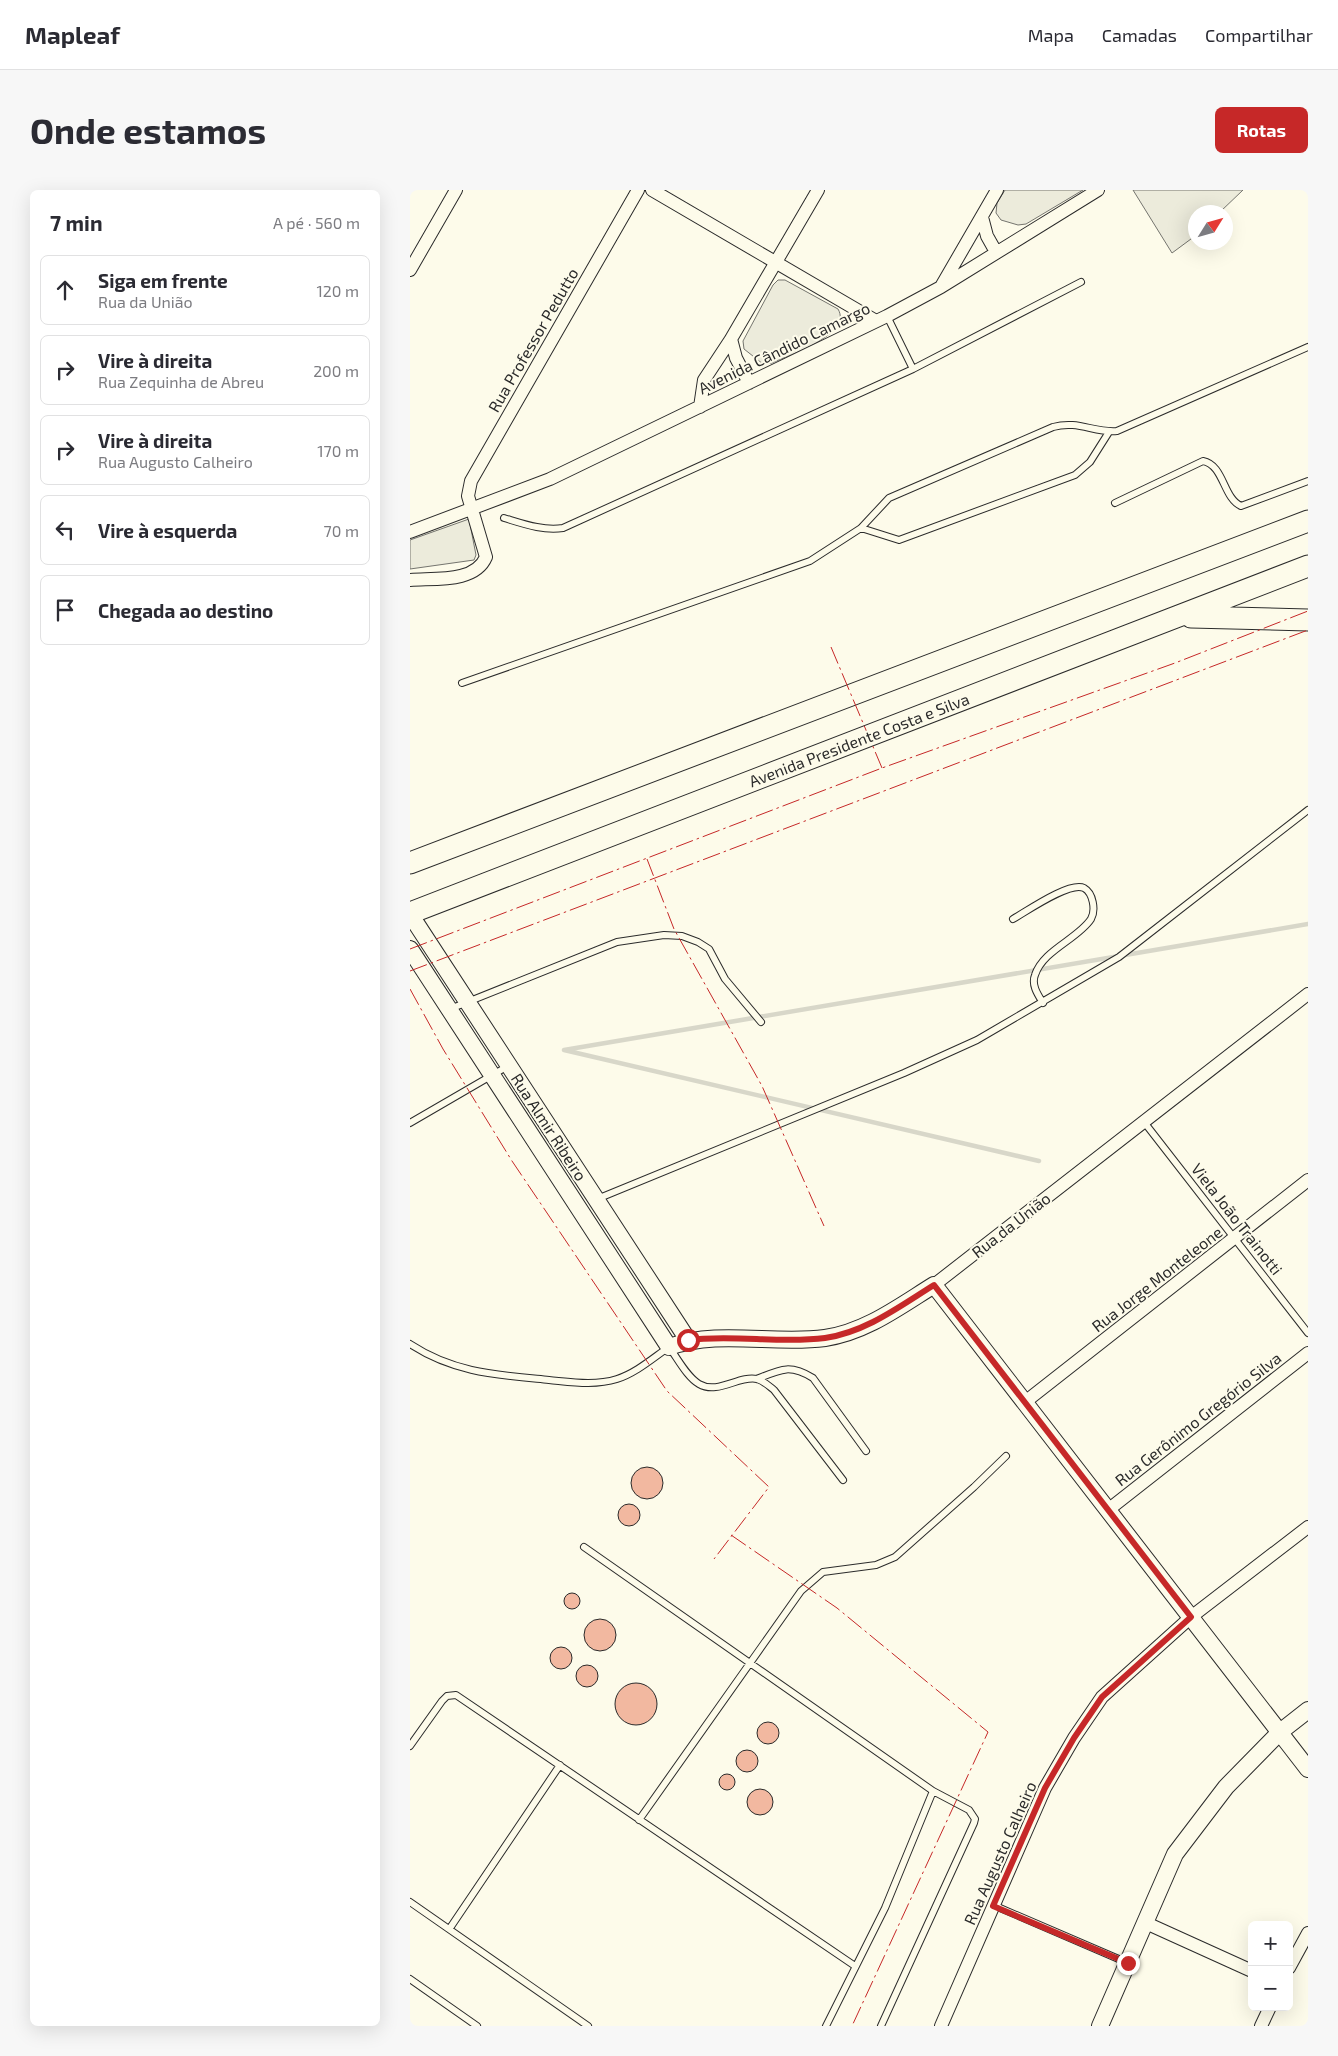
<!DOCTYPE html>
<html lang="pt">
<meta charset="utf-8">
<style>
body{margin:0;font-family:"Exo 2",sans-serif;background:#f7f7f7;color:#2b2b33}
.controls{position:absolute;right:15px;bottom:15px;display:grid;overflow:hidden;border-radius:8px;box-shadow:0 5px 20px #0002}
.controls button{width:45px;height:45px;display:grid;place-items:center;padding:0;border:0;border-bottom:1px solid #e1e1e2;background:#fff;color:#2b2b33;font:25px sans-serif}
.compass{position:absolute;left:778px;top:15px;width:45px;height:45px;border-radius:50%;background:#fff;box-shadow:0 5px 20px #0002;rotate:53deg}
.stop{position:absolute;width:15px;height:15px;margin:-11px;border:4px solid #c62828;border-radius:50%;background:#fff}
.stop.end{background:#c62828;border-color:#fff;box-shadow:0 1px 5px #0008}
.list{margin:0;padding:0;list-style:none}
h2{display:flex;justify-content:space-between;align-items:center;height:65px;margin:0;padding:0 20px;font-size:21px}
h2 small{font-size:16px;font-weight:400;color:#7c7c81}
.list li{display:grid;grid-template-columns:32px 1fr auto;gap:15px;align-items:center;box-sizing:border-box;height:70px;margin:0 10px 10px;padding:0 10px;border:1px solid #e1e1e2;border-radius:8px}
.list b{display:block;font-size:19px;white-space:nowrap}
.list p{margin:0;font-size:16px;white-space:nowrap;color:#7c7c81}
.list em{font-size:16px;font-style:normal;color:#7c7c81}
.icon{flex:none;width:28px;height:28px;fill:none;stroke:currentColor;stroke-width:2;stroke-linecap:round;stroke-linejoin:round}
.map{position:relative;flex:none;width:898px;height:1836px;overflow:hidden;border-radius:8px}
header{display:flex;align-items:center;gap:30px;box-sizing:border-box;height:70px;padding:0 25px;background:#fff;border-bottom:1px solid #e1e1e2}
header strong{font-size:24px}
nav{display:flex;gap:28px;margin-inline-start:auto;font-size:18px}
.intro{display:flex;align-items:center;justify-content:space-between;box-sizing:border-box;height:120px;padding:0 30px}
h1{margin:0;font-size:35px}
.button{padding:12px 22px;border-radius:8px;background:#c62828;color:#fff;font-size:18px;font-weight:700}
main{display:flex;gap:30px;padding:0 30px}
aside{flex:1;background:#fff;border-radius:8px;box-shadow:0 5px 20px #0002}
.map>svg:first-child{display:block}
.green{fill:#ecebdb;stroke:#74746e}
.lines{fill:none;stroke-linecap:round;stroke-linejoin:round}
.stream{stroke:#d8d7c9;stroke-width:4.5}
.building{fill:#f2b8a0;stroke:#2b2b2b}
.service-casing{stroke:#2b2b2b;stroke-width:8}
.minor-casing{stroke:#2b2b2b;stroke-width:14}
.tertiary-casing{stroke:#2b2b2b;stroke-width:18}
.trunk-casing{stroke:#2b2b2b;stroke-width:23}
.service{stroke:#fdfbea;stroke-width:6}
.minor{stroke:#fdfbea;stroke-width:12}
.tertiary{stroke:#fdfbea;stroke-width:16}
.trunk{stroke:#fdfbea;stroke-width:21}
.power{stroke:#c62828;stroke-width:1;stroke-dasharray:18 4 2.5 4;stroke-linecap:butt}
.route{stroke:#c62828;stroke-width:6}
.labels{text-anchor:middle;stroke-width:4;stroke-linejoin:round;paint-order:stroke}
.street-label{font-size:16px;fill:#2b2b2b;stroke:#fdfbea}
</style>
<header>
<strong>Mapleaf</strong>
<nav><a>Mapa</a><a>Camadas</a><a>Compartilhar</a></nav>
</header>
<div class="intro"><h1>Onde estamos</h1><a class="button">Rotas</a></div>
<main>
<aside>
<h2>7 min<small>A pé · 560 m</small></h2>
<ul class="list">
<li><svg class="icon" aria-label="ahead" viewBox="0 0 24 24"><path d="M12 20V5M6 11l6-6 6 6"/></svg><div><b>Siga em frente</b><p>Rua da União</p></div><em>120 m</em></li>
<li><svg class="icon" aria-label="right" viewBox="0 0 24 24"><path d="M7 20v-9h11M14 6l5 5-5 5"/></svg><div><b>Vire à direita</b><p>Rua Zequinha de Abreu</p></div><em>200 m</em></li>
<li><svg class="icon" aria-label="right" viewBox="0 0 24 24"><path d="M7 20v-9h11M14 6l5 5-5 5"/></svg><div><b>Vire à direita</b><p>Rua Augusto Calheiro</p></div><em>170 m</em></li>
<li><svg class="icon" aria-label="left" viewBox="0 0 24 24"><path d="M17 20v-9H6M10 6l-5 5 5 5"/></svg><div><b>Vire à esquerda</b></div><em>70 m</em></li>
<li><svg class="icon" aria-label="arrive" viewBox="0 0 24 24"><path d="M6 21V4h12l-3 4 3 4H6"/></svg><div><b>Chegada ao destino</b></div></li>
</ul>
</aside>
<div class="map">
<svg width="898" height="1836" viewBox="0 0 898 1836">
<rect width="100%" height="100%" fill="#fdfbea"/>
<path class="green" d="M595,0H673L616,34L608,35L591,30L586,23L587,13Z
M723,0H833L810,22H786L785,46L762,63Z
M368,90H375L428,119C443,144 379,165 362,173L353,174L334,159L333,151L363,95Z
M59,329L66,365L64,370L0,379V350Z"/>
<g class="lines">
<path class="stream" d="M629,971L154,860L898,734"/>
</g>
<path class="building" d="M221 1293a16 16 0 1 1 32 0a16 16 0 1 1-32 0Z
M208 1325a11 11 0 1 1 22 0a11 11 0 1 1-22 0Z
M154 1411a8 8 0 1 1 16 0a8 8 0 1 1-16 0Z
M174 1445a16 16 0 1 1 32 0a16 16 0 1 1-32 0Z
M140 1468a11 11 0 1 1 22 0a11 11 0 1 1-22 0Z
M166 1486a11 11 0 1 1 22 0a11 11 0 1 1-22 0Z
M205 1514a21 21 0 1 1 42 0a21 21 0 1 1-42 0Z
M347 1543a11 11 0 1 1 22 0a11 11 0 1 1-22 0Z
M326 1571a11 11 0 1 1 22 0a11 11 0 1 1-22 0Z
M309 1592a8 8 0 1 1 16 0a8 8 0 1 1-16 0Z
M337 1612a13 13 0 1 1 26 0a13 13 0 1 1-26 0Z"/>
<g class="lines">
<defs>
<path id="service" d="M477,126L503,179
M705,313L793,271C814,275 813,308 831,316L898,291
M94,328C114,334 133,341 153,338L503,179L671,92
M451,338L489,350L665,285L680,272L699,242
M52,493L400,371L451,338L479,308L643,237C668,230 684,243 707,241L898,157
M603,729C617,721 660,691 674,698C683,703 686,720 681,729C668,749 633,760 625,785C621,795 628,805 633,813
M40,819L207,752L254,745L272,746L288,752L299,759L315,789L351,832
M734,932L898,1143
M0,933L98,876
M187,1009L494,883L567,850L709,767L898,620
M0,1154C44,1183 88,1185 139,1190C161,1192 185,1196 207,1189C226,1183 243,1168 259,1157C268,1169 277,1187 289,1194C308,1205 329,1185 347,1189C354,1191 359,1196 364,1200L433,1290
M347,1189C371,1179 380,1174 403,1188L456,1261
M174,1357L523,1601L559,1620L565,1629L564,1633L471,1836
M0,1556L32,1511L37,1506L46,1505L445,1776
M229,1630L391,1401L413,1382L466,1375L485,1367L564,1297L596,1266
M0,1712L178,1836
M583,1715L718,1773
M40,1738L150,1575
M0,1789L67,1836
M416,1836L475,1718L523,1601"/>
<path id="minor" d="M242,0L466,131
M572,27L577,46L586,62
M0,80L46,0
M532,95L587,0
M321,149L326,168L339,193
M290,217L294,190L321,149L408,0
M0,342L140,289L477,126L531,97L688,0
M0,390C25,388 65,393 76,367L58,306L61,291L228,0
M524,1095L898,804
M615,1212L898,990
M698,1320L898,1163
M736,1733L842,1781
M879,1778L898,1743
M531,1836L635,1598L664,1548L692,1507L781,1427L898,1337
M851,1836L860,1817"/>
<path id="tertiary" d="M0,724L278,1150
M0,759L259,1157C309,1139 363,1155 415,1148C456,1142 490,1116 524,1095L898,1579
M690,1836L765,1664L816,1597L870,1542L898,1520"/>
<path id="trunk" d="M781,427L898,430
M0,673L898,331
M0,723L898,376"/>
</defs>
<use href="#service" class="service-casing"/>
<use href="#minor" class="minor-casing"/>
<use href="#tertiary" class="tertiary-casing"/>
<use href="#trunk" class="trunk-casing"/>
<use href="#service" class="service"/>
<use href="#minor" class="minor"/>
<use href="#tertiary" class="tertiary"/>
<use href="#trunk" class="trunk"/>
<path class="power" d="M421,457L472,578
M237,669L264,739L352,896L414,1036
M0,759L472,578L765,473L898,421
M0,781L898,440
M0,799L33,859L102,971L257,1201L359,1297L304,1369
M321,1345L427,1418L578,1542L442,1836"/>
</g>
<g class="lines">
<path class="route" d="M278,1150C323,1144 370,1154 415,1148C456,1142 490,1116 524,1095L781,1427L692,1507L664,1548L635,1598L583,1716L718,1773"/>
</g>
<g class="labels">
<g class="street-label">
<text transform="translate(123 150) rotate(-60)" y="6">Rua Professor Pedutto</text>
<text transform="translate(374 158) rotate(-26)" y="6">Avenida Cândido Camargo</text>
<text transform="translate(449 550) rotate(-21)" y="6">Avenida Presidente Costa e Silva</text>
<text transform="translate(139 937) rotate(57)" y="6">Rua Almir Ribeiro</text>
<text transform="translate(827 1029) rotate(52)" y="6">Viela João Trainotti</text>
<text transform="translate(601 1035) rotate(-38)" y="6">Rua da União</text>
<text transform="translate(747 1089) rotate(-38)" y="6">Rua Jorge Monteleone</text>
<text transform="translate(788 1229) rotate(-38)" y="6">Rua Gerônimo Gregório Silva</text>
<text transform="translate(590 1663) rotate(-66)" y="6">Rua Augusto Calheiro</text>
</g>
</g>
</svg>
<div class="controls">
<button>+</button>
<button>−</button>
</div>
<svg class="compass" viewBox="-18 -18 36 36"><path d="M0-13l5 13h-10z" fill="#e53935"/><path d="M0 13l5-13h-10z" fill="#7c7c81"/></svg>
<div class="stop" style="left:278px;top:1150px"></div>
<div class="stop end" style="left:718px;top:1773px"></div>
</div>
</main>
